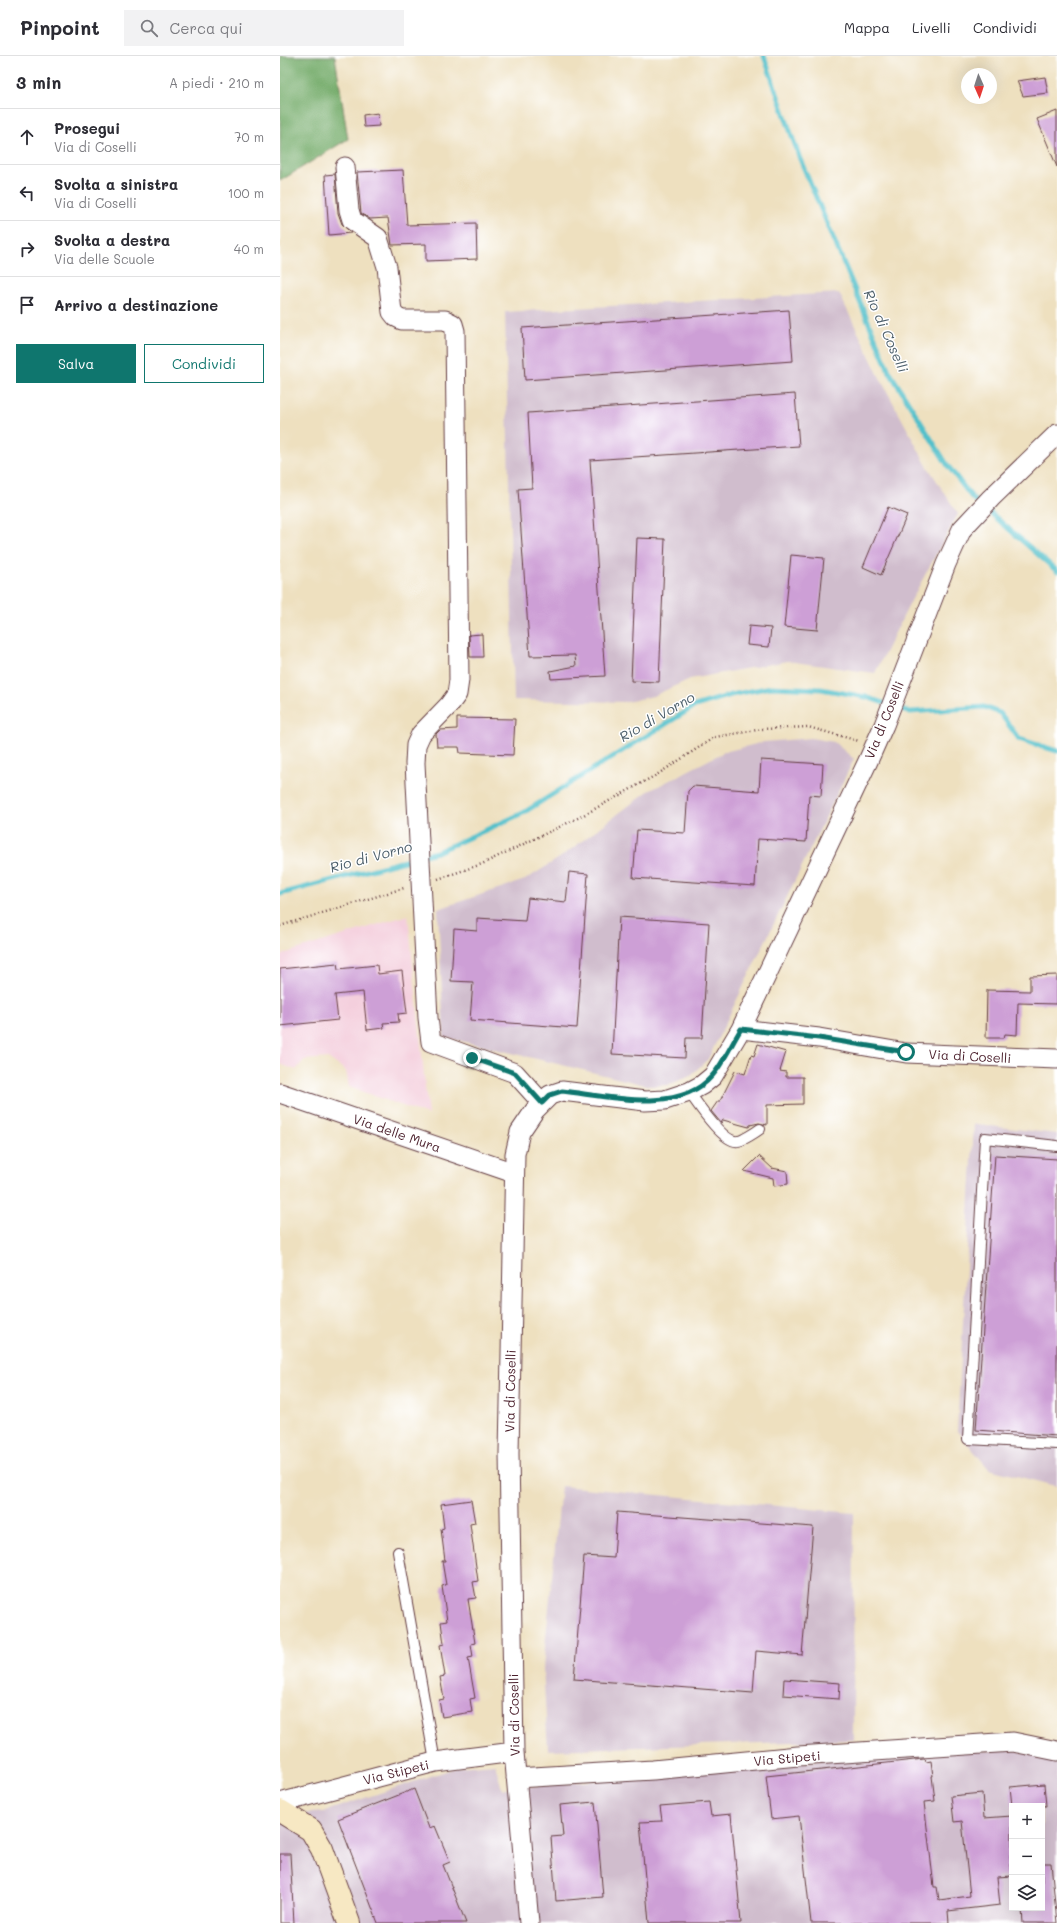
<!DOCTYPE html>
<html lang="it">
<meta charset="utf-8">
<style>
body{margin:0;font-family:Mali,sans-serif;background:#f2f2f3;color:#2b2b33}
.controls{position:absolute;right:12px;bottom:12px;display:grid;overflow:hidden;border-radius:0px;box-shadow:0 4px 16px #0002}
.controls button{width:36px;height:36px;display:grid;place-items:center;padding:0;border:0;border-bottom:1px solid #e1e1e2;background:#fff;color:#2b2b33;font:20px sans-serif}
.compass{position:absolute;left:681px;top:12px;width:36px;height:36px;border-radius:50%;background:#fff;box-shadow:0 4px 16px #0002;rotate:177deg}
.stop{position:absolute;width:12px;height:12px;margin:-9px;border:3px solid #0f766e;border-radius:50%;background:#fff}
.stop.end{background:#0f766e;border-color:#fff;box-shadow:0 1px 4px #0008}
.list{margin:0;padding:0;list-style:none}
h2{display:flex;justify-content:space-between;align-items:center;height:52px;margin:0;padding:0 16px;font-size:17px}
h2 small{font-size:13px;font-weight:400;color:#7c7c81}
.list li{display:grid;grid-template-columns:26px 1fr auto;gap:12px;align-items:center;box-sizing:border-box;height:56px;padding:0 16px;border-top:1px solid #e1e1e2}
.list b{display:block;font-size:15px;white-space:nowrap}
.list p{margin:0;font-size:13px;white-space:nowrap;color:#7c7c81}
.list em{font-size:13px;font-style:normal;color:#7c7c81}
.actions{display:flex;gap:8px;padding:12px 16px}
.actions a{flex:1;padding:9px 0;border:1px solid #0f766e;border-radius:0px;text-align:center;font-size:14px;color:#0f766e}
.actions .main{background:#0f766e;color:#fff}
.icon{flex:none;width:22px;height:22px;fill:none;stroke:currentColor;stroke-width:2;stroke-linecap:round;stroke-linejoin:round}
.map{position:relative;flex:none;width:777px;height:1867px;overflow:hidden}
header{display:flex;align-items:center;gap:24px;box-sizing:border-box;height:56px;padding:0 20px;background:#fff;border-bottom:1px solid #e1e1e2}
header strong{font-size:19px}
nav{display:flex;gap:22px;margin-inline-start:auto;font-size:14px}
.search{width:280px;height:36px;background:#f2f2f3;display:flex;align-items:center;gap:10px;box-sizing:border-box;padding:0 14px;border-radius:0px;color:#7c7c81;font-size:15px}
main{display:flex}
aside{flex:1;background:#fff}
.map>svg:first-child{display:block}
.built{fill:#f4cfdd}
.industrial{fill:#d0bdcd;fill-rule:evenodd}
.forest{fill:#74ac6a;stroke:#5f664a}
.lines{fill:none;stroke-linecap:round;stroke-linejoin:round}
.stream{stroke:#52c0ca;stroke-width:5}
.building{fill:#cd9fd6}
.lane-casing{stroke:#633c41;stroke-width:12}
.street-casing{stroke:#633c41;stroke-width:21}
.secondary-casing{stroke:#633c41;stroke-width:24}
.path{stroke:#633c41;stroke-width:2.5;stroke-dasharray:1 3;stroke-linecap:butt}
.lane{stroke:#fff;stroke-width:10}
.street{stroke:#fff;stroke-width:19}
.secondary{stroke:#f7e8c3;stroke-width:22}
.route{stroke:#0f766e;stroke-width:5}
.labels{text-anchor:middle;stroke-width:3;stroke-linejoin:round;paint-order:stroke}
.street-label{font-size:13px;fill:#4a1f2b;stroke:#fff}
.water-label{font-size:14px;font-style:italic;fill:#4d5f6b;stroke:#fff}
</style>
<header>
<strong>Pinpoint</strong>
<div class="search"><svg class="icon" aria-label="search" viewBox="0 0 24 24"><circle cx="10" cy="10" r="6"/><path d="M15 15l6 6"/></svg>Cerca qui</div>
<nav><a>Mappa</a><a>Livelli</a><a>Condividi</a></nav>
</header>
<main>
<aside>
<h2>3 min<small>A piedi · 210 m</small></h2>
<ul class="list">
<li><svg class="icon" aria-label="ahead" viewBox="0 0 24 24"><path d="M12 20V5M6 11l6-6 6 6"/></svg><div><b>Prosegui</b><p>Via di Coselli</p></div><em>70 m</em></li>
<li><svg class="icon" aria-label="left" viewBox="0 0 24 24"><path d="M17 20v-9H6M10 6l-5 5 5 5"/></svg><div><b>Svolta a sinistra</b><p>Via di Coselli</p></div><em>100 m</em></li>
<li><svg class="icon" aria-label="right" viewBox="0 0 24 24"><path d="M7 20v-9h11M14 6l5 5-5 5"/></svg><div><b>Svolta a destra</b><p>Via delle Scuole</p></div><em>40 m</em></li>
<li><svg class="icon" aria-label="arrive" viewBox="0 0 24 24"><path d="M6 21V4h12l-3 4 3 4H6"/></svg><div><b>Arrivo a destinazione</b></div></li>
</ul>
<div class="actions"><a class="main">Salva</a><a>Condividi</a></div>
</aside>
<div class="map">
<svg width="777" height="1867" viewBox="0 0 777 1867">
<rect width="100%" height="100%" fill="#fff"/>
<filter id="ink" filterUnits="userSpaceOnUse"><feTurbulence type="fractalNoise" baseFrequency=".025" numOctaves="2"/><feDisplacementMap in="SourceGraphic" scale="8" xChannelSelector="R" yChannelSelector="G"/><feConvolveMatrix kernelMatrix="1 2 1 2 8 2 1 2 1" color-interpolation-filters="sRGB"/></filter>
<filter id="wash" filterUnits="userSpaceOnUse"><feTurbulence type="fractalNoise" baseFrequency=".012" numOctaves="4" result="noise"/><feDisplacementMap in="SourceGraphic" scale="16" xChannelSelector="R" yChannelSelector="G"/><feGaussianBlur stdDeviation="0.9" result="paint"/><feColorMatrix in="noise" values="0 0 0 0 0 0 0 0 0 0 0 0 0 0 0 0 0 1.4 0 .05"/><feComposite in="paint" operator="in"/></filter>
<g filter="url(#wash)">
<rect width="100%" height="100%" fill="#eee0bf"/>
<path class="built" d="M128,859L148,1059L69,1031L66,1015L48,1002L24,1004L16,1014L0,1008V899Z"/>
<path class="industrial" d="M559,237L601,324L646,408L678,458L632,543L595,617L507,605L410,623L373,640L347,646L234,644L225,256Z
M531,682L554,686L574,703L428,1003L410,1020L388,1029L370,1030L164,981L158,853L245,824L281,801L367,736L444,696L484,686Z
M694,1068L777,1078V1429L775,1430L709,1413L677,1375Z
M281,1430L574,1457L573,1684L268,1694L263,1612Z
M737,1694L777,1705V1867H0V1760L43,1756L178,1711L215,1708L222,1733L634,1696ZM732,1750H762V1852H732Z"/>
<path class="forest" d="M0,0H55L68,83L0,125Z"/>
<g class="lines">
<path class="stream" d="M484,0L520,103L609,315L668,410L693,443L700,448
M706,453L777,515
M144,799L157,796L243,757L321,708L415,650L451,639L491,631L541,633L586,641L630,656L704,651L720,657L739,683L777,695
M0,838L136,802"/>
</g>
<g id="blocks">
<path class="building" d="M765,21L768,37L743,40L737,25Z
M777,55V111L757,63Z
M98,57L99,70L84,71L83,59Z
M123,114L127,169L196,167L197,203L146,205V188L112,189L108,162L90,163L81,157L77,116Z
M55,118L58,157L62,168L71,177L49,179L45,119Z
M509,254L513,305L245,324L242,272Z
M515,338L519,390L310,404L325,620L271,623L270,615L296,610L295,599L250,600L238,433L252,432L248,357Z
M608,451L627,459L601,519L583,511Z
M357,482L385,483L379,626L351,625Z
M511,499L544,502L537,574L504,571Z
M469,570L491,572L489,591L467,589Z
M202,578L203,601H190L189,579Z
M177,662L235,663L233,699L180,697L179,691H157L156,678L160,674L177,673Z
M481,704L543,708L541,740L529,739L526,786L478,783L475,830L353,822L357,774L405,777L408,735L413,730L479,735Z
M289,816L308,818L297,972L190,964L193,926L171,925L174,873L197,875V862L245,865L248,842L286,846Z
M339,861L429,867L422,982H406L405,1002L332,998Z
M57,907L58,913L97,909L98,918L122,915L127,957L118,958L119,966L103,967L104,972L87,974L83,936L55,939L58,964L0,970V913Z
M777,919V948L738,947L737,979L725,978L724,982H706L707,934L750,935V920Z
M478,988L506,996L500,1015L506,1016V1021H523V1048L487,1049V1069L479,1067L470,1069L469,1071L443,1064L441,1067L431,1055L438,1045H440L455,1015L465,1018L471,999L474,1000Z
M715,1099L777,1103V1380L696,1374Z
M479,1100L493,1113L492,1112L507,1115L508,1128L494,1130L493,1122L464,1115Z
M191,1444L195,1467L190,1468L198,1525L193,1526L196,1542L188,1543L195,1587L191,1588L193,1601L188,1602L195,1642L190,1643L192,1656L162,1661L159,1644L164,1643L160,1621L165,1620L160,1589L164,1588L161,1566L167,1565L162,1530L166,1529L162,1505H165L161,1473L164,1472L161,1448Z
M337,1456L533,1471L522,1599L476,1595L473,1637L294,1623L304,1500L334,1502Z
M504,1623L560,1627L559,1643L503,1639Z
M644,1703H645L646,1706L651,1705L653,1720H652L655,1745L644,1746L654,1831H657L659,1844L690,1840L682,1765L674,1766L671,1740L702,1737L704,1762L732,1760V1799H730L732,1820L717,1821L720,1849L668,1855L669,1867H531L519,1760L491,1763L486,1720Z
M764,1728L766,1750H732L730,1731Z
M134,1733L149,1772L155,1770L170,1806L163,1809L186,1867H98L58,1763Z
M315,1746L323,1841L276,1845L271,1781L283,1780L280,1749Z
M429,1746L431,1760L451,1758L461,1867H369L360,1766L382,1765L380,1750Z
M0,1798H10L14,1867H0Z
M762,1807H771L777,1867H743L742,1853L762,1852Z"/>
</g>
</g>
<g filter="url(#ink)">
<use href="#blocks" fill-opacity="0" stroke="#633c41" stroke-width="1"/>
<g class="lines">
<defs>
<path id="lane" d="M409,1036C417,1047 444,1088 458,1085C462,1085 476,1076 480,1073
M777,1090L705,1082L688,1383L777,1388
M118,1496L155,1706"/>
<path id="street" d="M65,111L69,154L72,164L98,182L107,211L112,256L116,261L122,264H165L173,268L175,275L179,624L177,638L169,649L141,678L136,689L135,707L148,962L151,986L235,1017L262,1047
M461,973L539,982L626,997L777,1003
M0,1037L234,1117
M236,1722L373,1714L518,1700L733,1686L777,1695
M0,1747L155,1706L234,1696
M249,1867L234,1696L229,1397L235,1098L240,1076L255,1054L270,1039L282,1035L365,1045L385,1044L409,1036L422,1029L433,1020L461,973L588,705L604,669L666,508L682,473L711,442L777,378"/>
<path id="secondary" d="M0,1755L31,1774L42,1793L69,1867"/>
</defs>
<use href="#lane" class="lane-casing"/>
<use href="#street" class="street-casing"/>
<use href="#secondary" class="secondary-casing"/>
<path class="path" d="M158,823L202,808L300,761L378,718L435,681L483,673L528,671L579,685
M0,870L124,832"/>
<use href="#lane" class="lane"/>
<use href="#street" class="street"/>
<use href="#secondary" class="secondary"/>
</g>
</g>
<g class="lines" filter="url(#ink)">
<path class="route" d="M192,1002L235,1017L262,1047L270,1039L282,1035C327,1040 399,1059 432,1020C443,1008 452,987 461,973L539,982L626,996"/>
</g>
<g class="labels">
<g class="street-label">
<text transform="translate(604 664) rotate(-68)" y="5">Via di Coselli</text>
<text transform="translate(690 1000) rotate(3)" y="5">Via di Coselli</text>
<text transform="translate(117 1077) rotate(19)" y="5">Via delle Mura</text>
<text transform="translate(230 1335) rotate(-89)" y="5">Via di Coselli</text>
<text transform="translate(234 1659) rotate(-91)" y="5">Via di Coselli</text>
<text transform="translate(507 1702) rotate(-5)" y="5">Via Stipeti</text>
<text transform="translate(116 1716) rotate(-14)" y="5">Via Stipeti</text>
</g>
<g class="water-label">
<text transform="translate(606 275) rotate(66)" y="5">Rio di Coselli</text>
<text transform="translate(377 661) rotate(-30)" y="5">Rio di Vorno</text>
<text transform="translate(91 801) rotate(-15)" y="5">Rio di Vorno</text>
</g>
</g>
</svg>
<div class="controls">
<button>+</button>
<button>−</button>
<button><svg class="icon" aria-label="layers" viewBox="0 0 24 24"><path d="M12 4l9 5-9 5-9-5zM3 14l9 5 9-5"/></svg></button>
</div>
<svg class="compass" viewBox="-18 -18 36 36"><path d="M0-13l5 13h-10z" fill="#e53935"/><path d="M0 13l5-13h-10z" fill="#7c7c81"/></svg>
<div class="stop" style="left:626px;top:996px"></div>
<div class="stop end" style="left:192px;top:1002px"></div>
</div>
</main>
